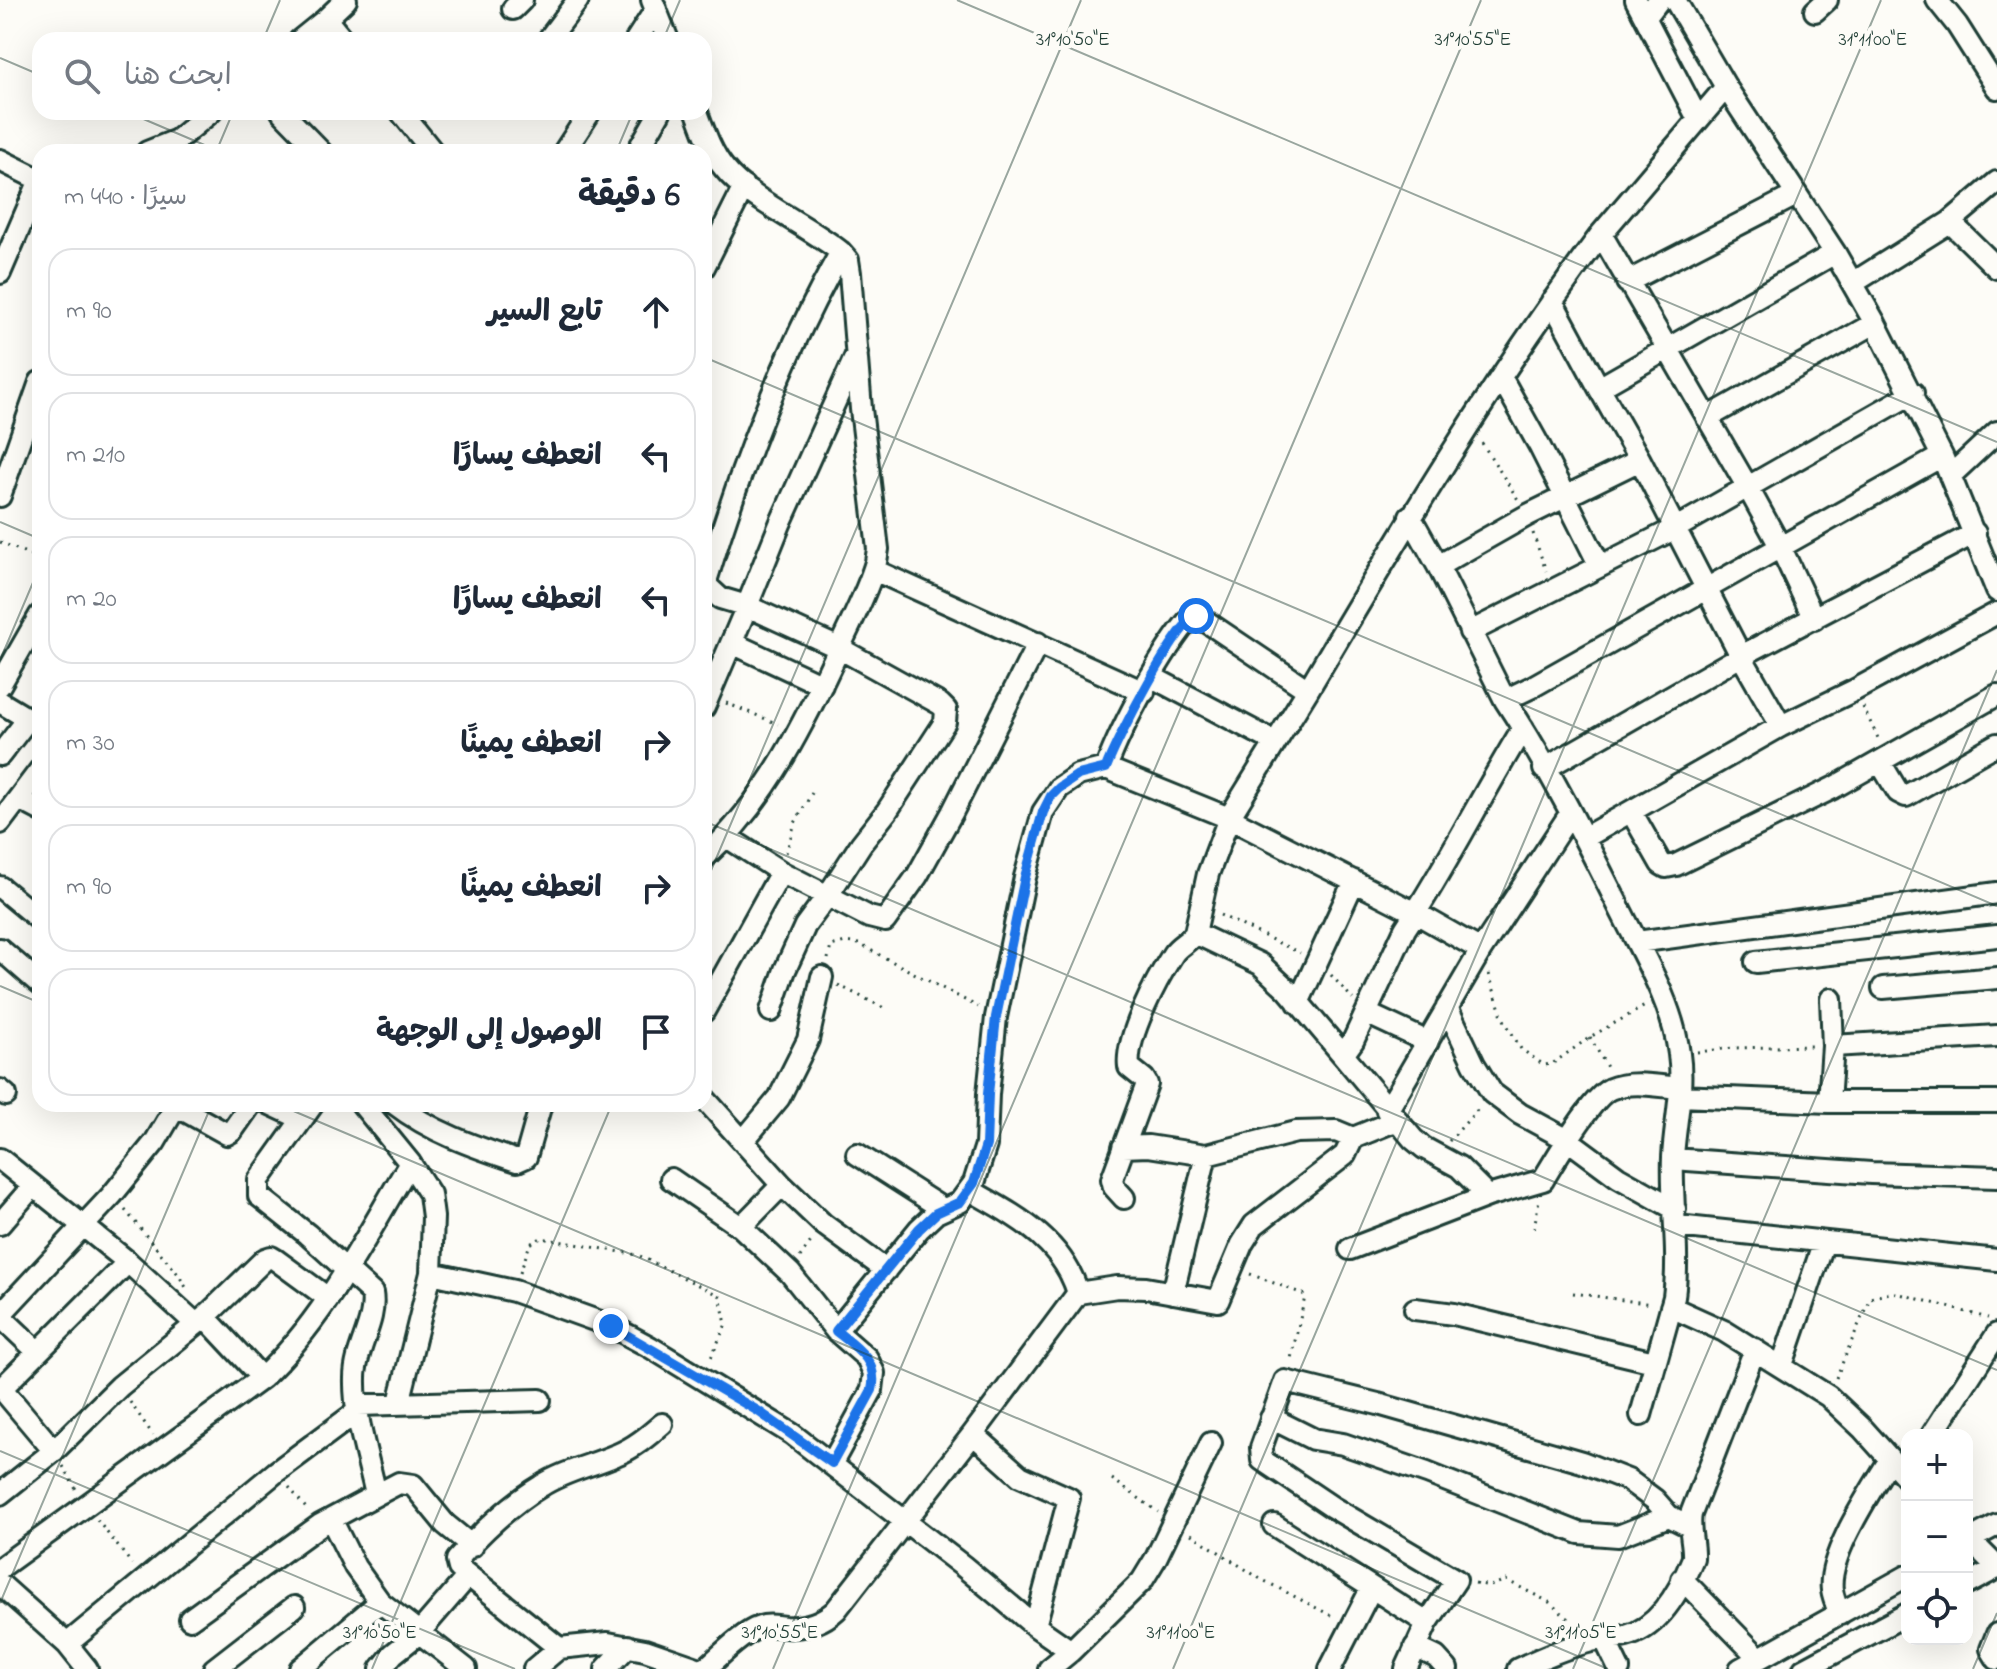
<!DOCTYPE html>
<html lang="ar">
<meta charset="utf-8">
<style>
body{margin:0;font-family:"Indie Flower","Playpen Sans Arabic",sans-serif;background:#f2f2f3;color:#1f2937;direction:rtl}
.controls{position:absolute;right:24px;bottom:24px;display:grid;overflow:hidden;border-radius:16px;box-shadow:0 8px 32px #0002}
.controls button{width:72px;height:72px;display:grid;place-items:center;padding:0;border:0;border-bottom:2px solid #e0e1e3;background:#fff;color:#1f2937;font:40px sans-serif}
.stop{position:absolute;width:24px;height:24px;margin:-18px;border:6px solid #1a73e8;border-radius:50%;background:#fff}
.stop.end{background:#1a73e8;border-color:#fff;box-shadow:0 2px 8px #0008}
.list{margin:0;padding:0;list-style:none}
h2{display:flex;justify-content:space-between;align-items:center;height:104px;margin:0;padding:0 32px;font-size:34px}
h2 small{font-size:26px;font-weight:400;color:#747a83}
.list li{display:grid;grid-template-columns:52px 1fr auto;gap:24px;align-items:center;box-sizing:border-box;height:128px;margin:0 16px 16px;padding:0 16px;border:2px solid #e0e1e3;border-radius:24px}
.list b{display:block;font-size:30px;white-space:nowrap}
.list em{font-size:26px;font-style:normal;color:#747a83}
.icon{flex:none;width:44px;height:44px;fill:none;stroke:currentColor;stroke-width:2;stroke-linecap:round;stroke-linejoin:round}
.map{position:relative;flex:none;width:1997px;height:1669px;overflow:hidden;direction:ltr}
.search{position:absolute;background:#fff;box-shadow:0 8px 32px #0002;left:32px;top:32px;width:680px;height:88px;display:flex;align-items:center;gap:20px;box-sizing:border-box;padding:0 28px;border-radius:24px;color:#747a83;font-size:30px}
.panel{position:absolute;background:#fff;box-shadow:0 8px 32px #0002;left:32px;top:144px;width:680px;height:968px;border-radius:24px;direction:rtl}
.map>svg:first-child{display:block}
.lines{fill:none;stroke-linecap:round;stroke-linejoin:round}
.minor-casing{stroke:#1f3d34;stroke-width:26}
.path{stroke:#1f3d34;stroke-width:3;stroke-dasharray:2 6;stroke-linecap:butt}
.minor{stroke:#fdfcf7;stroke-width:20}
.route{stroke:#1a73e8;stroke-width:10}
.ticks{fill:none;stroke:#1f3d34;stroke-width:2;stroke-opacity:0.45}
.ticks-label{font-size:20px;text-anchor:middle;fill:#1f3d34;stroke:#fdfcf7;stroke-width:8;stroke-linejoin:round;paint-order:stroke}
</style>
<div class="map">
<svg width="1997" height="1669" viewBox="0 0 1997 1669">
<rect width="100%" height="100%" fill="#fdfcf7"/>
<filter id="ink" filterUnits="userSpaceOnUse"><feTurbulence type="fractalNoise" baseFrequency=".0125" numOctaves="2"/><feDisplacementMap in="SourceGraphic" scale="16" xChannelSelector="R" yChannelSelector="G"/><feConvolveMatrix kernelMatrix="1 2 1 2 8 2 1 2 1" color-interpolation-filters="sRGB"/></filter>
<g filter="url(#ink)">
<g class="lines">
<defs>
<path id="minor" d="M652,0L668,40
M1636,0L1698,119
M1675,0L1726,87L1835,253L1875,323L1942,456L1997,591
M1937,0L1957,25L1997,88
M513,9L522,0
M1815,11L1827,0
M1646,17L1659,0
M300,40L326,19
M343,40L326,19L346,0
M548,40L578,0
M636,40L656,9
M282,112L321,152
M401,112L433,152
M697,112C704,131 711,152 724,168C748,199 809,226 841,252C783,354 741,466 707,578V586L720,598L747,606L780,524L857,353
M147,152L177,140L211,112
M564,152L590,112
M637,152L660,112
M0,160L40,180
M1950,222L1997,268
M1601,234L1726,87
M704,267L744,187
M0,273L40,180
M1627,282L1796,195
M1853,283L1950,222L1997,182
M1552,301L1599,388L1835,253
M1501,377L1540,447L1600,566
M1599,388L1640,460
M1707,418L1875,323
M1950,476L1997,432
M0,496L40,382
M1410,516L1438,566L1505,700
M1438,566L1528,515L1640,460L1741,656L1781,726
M874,570L1144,692
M1192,616L1201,618L1308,690L1229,818L1106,768C1122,725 1162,650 1192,616Z
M1470,632L1676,528L1913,393
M732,643L822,685
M1152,677L1275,742
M0,685L40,615
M1308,690C1400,534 1493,379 1601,234L1747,486L1781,548L1814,619
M0,702L40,726
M704,707L747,606L839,648L940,704L946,710L945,722L887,811L861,844L828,895L805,926L785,970L771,1011
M0,755L28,719
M1880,762L1898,792L1906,796L1997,744
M1544,769L1741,656L1975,533
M19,799L40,810
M1632,813L1661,864L1666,867L1676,865L1833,788L1997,695
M0,823L40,770
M727,837L781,872L869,917L885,921L917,876L952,813L1038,643
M1584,838L1781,726L1855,690L1997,613
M704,858C768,799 806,720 842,642C854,616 868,590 876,562L878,549L861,409L850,273L848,260L841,252
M0,887L40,920
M1637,942L1997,893
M0,949L40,984
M1481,950L1416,913L1229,818L1208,874L1195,933L1260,964L1288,990L1343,1055L1353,1041L1405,929C1448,864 1482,794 1523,728
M1756,962L1997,936
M1883,988L1997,978
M1298,1003L1354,881
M1447,1007L1474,1064L1492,1093L1520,1114L1568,1140L1618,1177L1675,1209
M704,1011L781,872
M1366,1013L1428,1042
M1833,1046L1997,1036
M1343,1055L1413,1139L1424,1148L1459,1167L1488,1196
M0,1090L6,1095
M1679,1096L1829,1102H1997
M704,1098L782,1185L823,1224L886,1270
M1829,1102L1833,1046L1831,999
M270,1104L302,1119
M313,1104L259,1180V1196L307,1234L372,1293C377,1322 355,1348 355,1378C354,1417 368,1457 376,1495L399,1483L413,1485L445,1524L472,1546
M362,1104L410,1163L430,1194L433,1217L431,1273L399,1403
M395,1104C431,1132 475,1147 517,1161L526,1157L541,1104
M1387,1111L1481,950L1570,814
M744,1140L779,1098L808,1040L822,977
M1123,1147L1148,1146L1206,1155L1296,1132L1336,1131L1353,1138L1395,1121
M857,1154L943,1209
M0,1159L128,1262L0,1390
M1673,1159L1871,1173L1997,1177
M671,1179L741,1227L790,1273L836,1331L867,1358L874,1373L872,1390L832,1463
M970,1190C1015,1216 1062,1239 1078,1293
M1124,1198L1114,1187L1112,1179L1147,1084L1144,1079L1129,1067C1125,1038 1157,979 1173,954C1179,945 1189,942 1195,933
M0,1224L33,1186
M1677,1226L1997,1260
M741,1227L782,1185
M1350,1249L1488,1196L1543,1180C1555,1160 1591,1098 1610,1089C1630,1080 1659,1086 1679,1088
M128,1262L195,1323
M431,1273L514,1291L611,1326L650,1347L792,1434L963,1566L1035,1626L1071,1651
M1173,1293L1206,1155
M1671,1307L1724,1331L1828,1396L1863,1429L1907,1478
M1415,1309L1454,1314L1654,1362
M0,1315L112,1195L155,1142L175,1108H180L227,1134L232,1131L251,1104
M0,1316L38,1352
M205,1317L262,1378
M836,1331L919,1229L936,1213L960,1202L974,1183L986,1145L988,1094L996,1017L1025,877L1043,812L1059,788L1078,775L1106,768
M1782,1365L1824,1242
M2,1389L54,1451
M358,1405L540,1400
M1641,1415L1674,1297C1680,1249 1671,1205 1673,1157C1675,1123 1684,1088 1679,1054C1673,1005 1644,957 1622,913C1586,841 1549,767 1505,700L1530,688L1942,456
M1271,1418L1313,1439L1343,1444L1427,1473L1579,1533L1618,1536L1669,1516
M973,1434L1020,1476L1069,1498L1035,1626
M1932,1435L1997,1334
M0,1494L54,1451L120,1386L205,1317L265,1259L271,1257L276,1260L328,1298
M332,1521L355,1567L380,1602L466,1669
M1274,1525L1427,1623
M1967,1537L1997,1567
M1967,1541L1997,1525
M0,1568L262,1378C326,1318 365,1237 410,1163
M1682,1579L1759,1658
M0,1584L67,1644L87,1669
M1967,1584L1997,1568
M1840,1614C1837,1607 1833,1598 1832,1590C1827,1555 1872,1490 1890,1459
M190,1619L320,1525L376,1495
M1997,1634L1991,1649L1997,1659
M1605,1640L1619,1669
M67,1644L276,1472L358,1411
M1415,1647L1436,1657L1447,1669
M559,1648L459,1568L457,1560C480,1533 511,1504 541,1486C564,1471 591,1466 616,1455C634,1448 648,1436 662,1424
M214,1669L294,1607
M300,1669L380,1602
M381,1669L393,1654L418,1634L468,1576
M534,1669L559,1648L608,1643L645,1650L700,1669
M606,1669L628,1646
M705,1669C719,1657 743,1632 760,1627C768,1624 776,1626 785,1627C804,1628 822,1623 836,1610L973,1434L1078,1293L1117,1287L1146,1288L1218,1301L1242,1244L1254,1225L1345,1155L1353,1138
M1049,1669L1071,1651L1142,1581L1156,1558L1211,1443
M1330,1669L1371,1589
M1406,1669L1427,1623L1456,1580L1332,1507L1262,1460L1261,1448L1285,1381L1378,1404L1582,1462L1628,1480L1655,1500L1669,1516L1689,1526
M1518,1669C1541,1658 1564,1648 1588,1642C1600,1638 1613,1639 1626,1636C1660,1628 1681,1588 1693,1558C1694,1543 1688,1529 1691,1514L1755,1349
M1740,1669L1907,1576
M1804,1669L1907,1614"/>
</defs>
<use href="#minor" class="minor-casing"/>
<path class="path" d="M1482,443L1519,501
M1533,533L1546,571
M0,542L40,559
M726,703L778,724
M1863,707L1879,740
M786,853L795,823L812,793
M32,889L40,878
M1220,915L1300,953
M828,959L831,946L845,942L859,944L978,1007
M1489,974L1502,1016L1521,1049L1544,1065L1552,1064L1590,1037L1645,1006
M1331,975L1353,999
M838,985L888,1010
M1590,1037L1608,1069
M1697,1052L1733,1048L1813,1046
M1449,1141L1479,1108
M125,1210L178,1274L187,1289
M1534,1228L1539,1200
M800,1257L812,1240
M520,1273L530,1244L541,1238L638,1255L720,1296L726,1324L710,1360
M1250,1274L1303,1294L1305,1297L1290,1363
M1573,1293L1652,1304
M1836,1378L1870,1298L1893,1292L1988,1318
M130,1402L153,1435
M63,1466L77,1491
M1112,1479L1158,1512
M289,1487L309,1512
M97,1520L132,1564
M1191,1534L1259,1578L1336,1618
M1475,1583L1490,1586L1506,1580L1549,1602L1576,1626"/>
<use href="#minor" class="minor"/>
</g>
</g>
<g class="lines" filter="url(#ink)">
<path class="route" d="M611,1326L758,1411L832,1463L872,1390C879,1361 856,1347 836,1331L919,1229L936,1213L960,1202L974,1183L986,1145L988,1094L996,1017L1025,877L1043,812L1051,796L1059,788L1078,775L1106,768C1116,741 1175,626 1196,616"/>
</g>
<path class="ticks" d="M957,0L1997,442M263,40L280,0M663,40L680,0M0,58L40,75M127,112L221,152M216,152L233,112M616,152L633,112M704,357L1997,906M0,522L40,539M0,660L40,566M704,821L1997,1370M704,887L1081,0M0,986L40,1003M277,1104L1608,1669M0,1451L515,1669M0,1603L212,1104M372,1669L612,1104M773,1669L1481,0M1173,1669L1881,0M1573,1669L1997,670M1973,1669L1997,1613"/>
<g class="ticks-label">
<text x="1073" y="45">31°10'50"E</text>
<text x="1473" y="45">31°10'55"E</text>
<text x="1873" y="45">31°11'00"E</text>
<text x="380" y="1638">31°10'50"E</text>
<text x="780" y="1638">31°10'55"E</text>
<text x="1181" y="1638">31°11'00"E</text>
<text x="1581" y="1638">31°11'05"E</text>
</g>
</svg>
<div class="controls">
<button>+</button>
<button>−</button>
<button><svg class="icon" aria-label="locate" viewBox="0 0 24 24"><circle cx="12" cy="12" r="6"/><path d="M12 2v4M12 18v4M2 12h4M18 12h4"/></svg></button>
</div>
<div class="stop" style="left:1196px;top:616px"></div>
<div class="stop end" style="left:611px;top:1326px"></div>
<div class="search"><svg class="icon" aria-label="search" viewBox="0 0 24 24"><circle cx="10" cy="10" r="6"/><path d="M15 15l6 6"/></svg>ابحث هنا</div>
<section class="panel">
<h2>6 دقيقة<small>سيرًا · 440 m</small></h2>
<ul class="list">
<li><svg class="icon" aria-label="ahead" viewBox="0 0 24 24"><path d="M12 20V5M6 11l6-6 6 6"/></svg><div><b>تابع السير</b></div><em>90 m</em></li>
<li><svg class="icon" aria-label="left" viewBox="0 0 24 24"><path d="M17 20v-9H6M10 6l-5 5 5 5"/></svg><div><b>انعطف يسارًا</b></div><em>210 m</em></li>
<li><svg class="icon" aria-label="left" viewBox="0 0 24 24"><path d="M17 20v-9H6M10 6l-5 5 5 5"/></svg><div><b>انعطف يسارًا</b></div><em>20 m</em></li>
<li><svg class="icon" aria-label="right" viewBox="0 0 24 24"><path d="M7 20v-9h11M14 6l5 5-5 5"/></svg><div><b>انعطف يمينًا</b></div><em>30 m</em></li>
<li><svg class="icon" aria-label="right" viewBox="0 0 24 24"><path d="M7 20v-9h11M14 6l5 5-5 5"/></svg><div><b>انعطف يمينًا</b></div><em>90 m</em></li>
<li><svg class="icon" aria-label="arrive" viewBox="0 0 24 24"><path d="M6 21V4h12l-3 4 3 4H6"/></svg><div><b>الوصول إلى الوجهة</b></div></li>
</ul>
</section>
</div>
